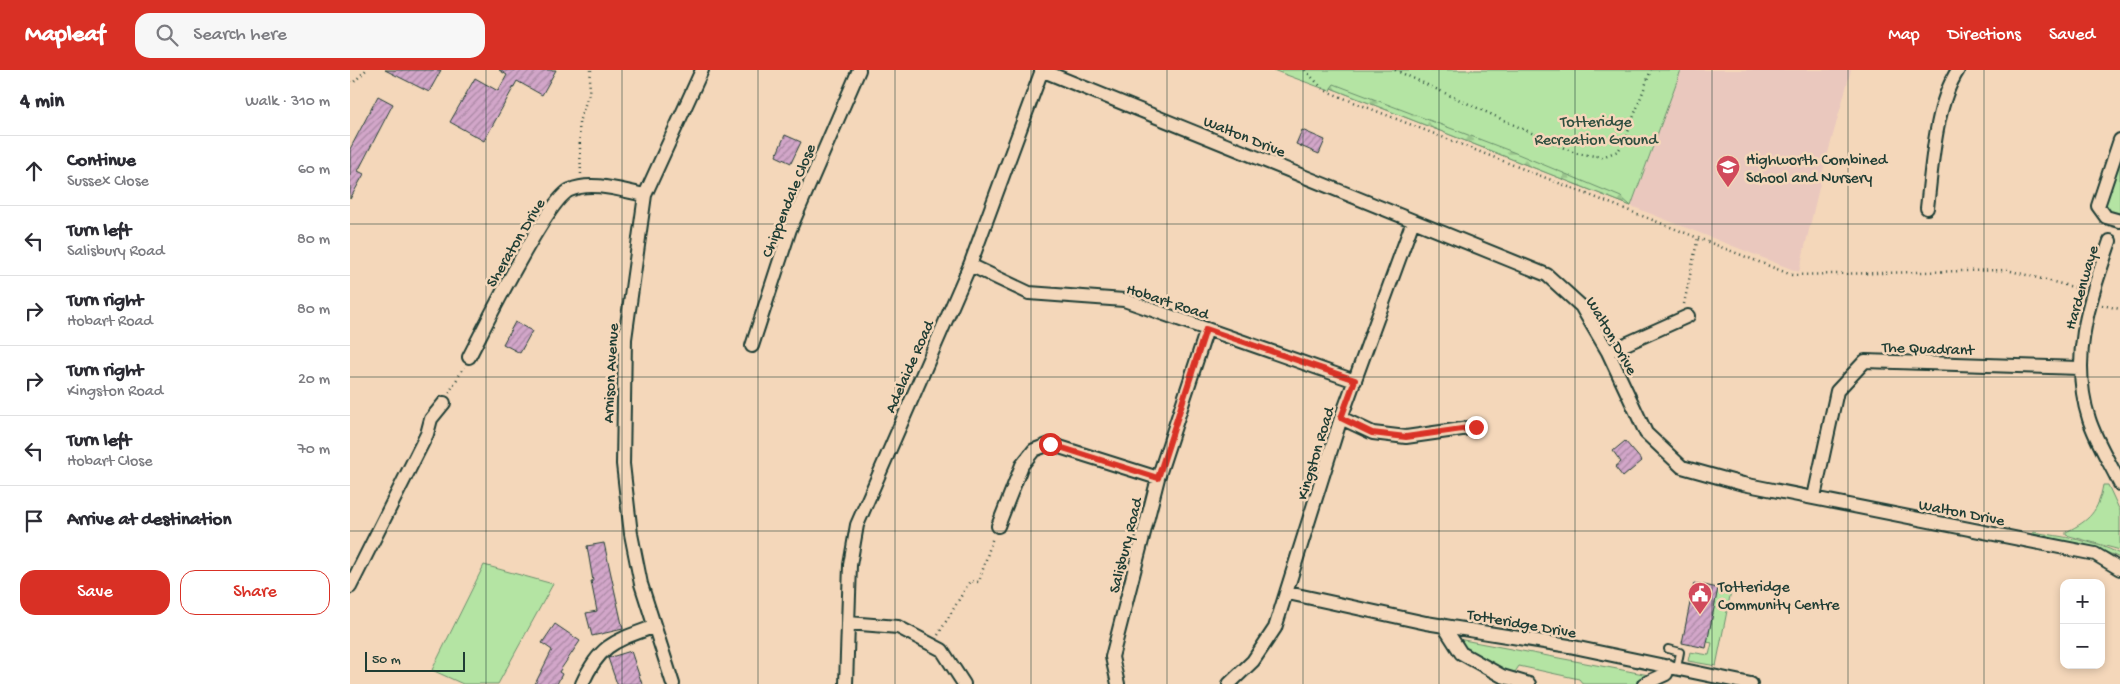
<!DOCTYPE html>
<meta charset="utf-8">
<style>
body{margin:0;font-family:"Gochi Hand",sans-serif;background:#f7f7f7;color:#2b2b33}
.controls{position:absolute;right:15px;bottom:15px;display:grid;overflow:hidden;border-radius:10px;box-shadow:0 2px 8px #0003}
.controls button{width:45px;height:45px;display:grid;place-items:center;padding:0;border:0;border-bottom:1px solid #e1e1e2;background:#fff;color:#2b2b33;font:25px sans-serif}
.scale{position:absolute;left:15px;bottom:12px;width:100px;box-sizing:border-box;padding-left:5px;border:2px solid #1f3d34;border-top:0;font-size:14px;line-height:18px;white-space:nowrap;color:#1f3d34;-webkit-text-stroke:4px #f4d7ba;paint-order:stroke}
.stop{position:absolute;width:15px;height:15px;margin:-11px;border:4px solid #d93025;border-radius:50%;background:#fff}
.stop.end{background:#d93025;border-color:#fff;box-shadow:0 1px 5px #0008}
.list{margin:0;padding:0;list-style:none}
h2{display:flex;justify-content:space-between;align-items:center;height:65px;margin:0;padding:0 20px;font-size:21px}
h2 small{font-size:16px;font-weight:400;color:#7c7c81}
.list li{display:grid;grid-template-columns:32px 1fr auto;gap:15px;align-items:center;box-sizing:border-box;height:70px;padding:0 20px;border-top:1px solid #e1e1e2}
.list b{display:block;font-size:19px;white-space:nowrap}
.list p{margin:0;font-size:16px;white-space:nowrap;color:#7c7c81}
.list em{font-size:16px;font-style:normal;color:#7c7c81}
.actions{display:flex;gap:10px;padding:15px 20px}
.actions a{flex:1;padding:11px 0;border:1px solid #d93025;border-radius:15px;text-align:center;font-size:18px;color:#d93025}
.actions .main{background:#d93025;color:#fff}
.icon{flex:none;width:28px;height:28px;fill:none;stroke:currentColor;stroke-width:2;stroke-linecap:round;stroke-linejoin:round}
.map{position:relative;flex:none;width:1770px;height:614px;overflow:hidden}
header{display:flex;align-items:center;gap:30px;box-sizing:border-box;height:70px;padding:0 25px;background:#d93025;color:#fff}
header strong{font-size:24px}
nav{display:flex;gap:28px;margin-inline-start:auto;font-size:18px}
.search{width:350px;height:45px;background:#f7f7f7;display:flex;align-items:center;gap:12px;box-sizing:border-box;padding:0 18px;border-radius:15px;color:#7c7c81;font-size:19px}
main{display:flex}
aside{flex:1;background:#fff}
.map>svg:first-child{display:block}
.built{fill:#eac8be}
.green{fill:#b4e4a3;stroke:#6a906c}
.forest{fill:url(#forest-firs);stroke:#6a906c}
.building{fill:url(#building-hatch);stroke:#1f3d34}
.lines{fill:none;stroke-linecap:round;stroke-linejoin:round}
.service-casing{stroke:#1f3d34;stroke-width:10}
.minor-casing{stroke:#1f3d34;stroke-width:16}
.path{stroke:#1f3d34;stroke-width:2.5;stroke-dasharray:1 4;stroke-linecap:butt}
.service{stroke:#f4d7ba;stroke-width:6}
.minor{stroke:#f4d7ba;stroke-width:12}
.route{stroke:#d93025;stroke-width:6}
.grid{fill:none;stroke:#1f3d34;stroke-width:1;stroke-opacity:0.55}
.labels{text-anchor:middle;stroke-width:5;stroke-linejoin:round;paint-order:stroke}
.park-label{font-size:16px;fill:#2e4e3f;stroke:#f4d7ba}
.street-label{font-size:16px;fill:#1f3d34;stroke:#f4d7ba}
.poi-label{font-size:16px;fill:#1f3d34;stroke:#f4d7ba;text-anchor:start}
</style>
<header>
<strong>Mapleaf</strong>
<div class="search"><svg class="icon" aria-label="search" viewBox="0 0 24 24"><circle cx="10" cy="10" r="6"/><path d="M15 15l6 6"/></svg>Search here</div>
<nav><a>Map</a><a>Directions</a><a>Saved</a></nav>
</header>
<main>
<aside>
<h2>4 min<small>Walk · 310 m</small></h2>
<ul class="list">
<li><svg class="icon" aria-label="ahead" viewBox="0 0 24 24"><path d="M12 20V5M6 11l6-6 6 6"/></svg><div><b>Continue</b><p>Sussex Close</p></div><em>60 m</em></li>
<li><svg class="icon" aria-label="left" viewBox="0 0 24 24"><path d="M17 20v-9H6M10 6l-5 5 5 5"/></svg><div><b>Turn left</b><p>Salisbury Road</p></div><em>80 m</em></li>
<li><svg class="icon" aria-label="right" viewBox="0 0 24 24"><path d="M7 20v-9h11M14 6l5 5-5 5"/></svg><div><b>Turn right</b><p>Hobart Road</p></div><em>80 m</em></li>
<li><svg class="icon" aria-label="right" viewBox="0 0 24 24"><path d="M7 20v-9h11M14 6l5 5-5 5"/></svg><div><b>Turn right</b><p>Kingston Road</p></div><em>20 m</em></li>
<li><svg class="icon" aria-label="left" viewBox="0 0 24 24"><path d="M17 20v-9H6M10 6l-5 5 5 5"/></svg><div><b>Turn left</b><p>Hobart Close</p></div><em>70 m</em></li>
<li><svg class="icon" aria-label="arrive" viewBox="0 0 24 24"><path d="M6 21V4h12l-3 4 3 4H6"/></svg><div><b>Arrive at destination</b></div></li>
</ul>
<div class="actions"><a class="main">Save</a><a>Share</a></div>
</aside>
<div class="map">
<svg width="1770" height="614" viewBox="0 0 1770 614">
<defs>
<pattern id="forest-firs" width="22" height="20" patternUnits="userSpaceOnUse" patternTransform="scale(1.25)"><rect width="22" height="20" fill="#b4e4a3"/><path d="M5 1l3.5 6h-7zM16 11l3.5 6h-7z" fill="#9ac48d"/></pattern>
<pattern id="building-hatch" width="6" height="6" patternUnits="userSpaceOnUse" patternTransform="scale(1.25)"><rect width="6" height="6" fill="#d2a6c9"/><path d="M-1 1l2-2M0 6l6-6M5 7l2-2" fill="none" stroke="#aa88a4"/></pattern>
</defs>
<rect width="100%" height="100%" fill="#f4d7ba"/>
<filter id="ink" filterUnits="userSpaceOnUse"><feTurbulence type="fractalNoise" baseFrequency=".02" numOctaves="2"/><feDisplacementMap in="SourceGraphic" scale="10" xChannelSelector="R" yChannelSelector="G"/><feConvolveMatrix kernelMatrix="1 2 1 2 8 2 1 2 1" color-interpolation-filters="sRGB"/></filter>
<g filter="url(#ink)">
<path class="built" d="M1331,0H1501L1473,101L1449,202L1281,136Z"/>
<path class="green" d="M923,0H1331L1281,136L981,18L980,21Z
M1770,71V149L1750,142Z
M1753,415H1758L1770,441V480L1716,465V462C1740,450 1748,442 1753,415Z
M1683,462C1713,467 1743,470 1770,484V488L1745,477L1683,465Z
M134,495L203,514L148,614H113L82,600Z
M1368,518L1381,521L1366,596L1338,591L1340,582L1359,585L1362,573L1357,572Z
M1108,569L1299,605L1295,614H1233L1229,609L1169,596L1165,602L1158,603L1108,579Z"/>
<path class="forest" d="M984,14L1163,82L1271,127L1281,136L981,18Z"/>
<path class="building" d="M35,0H91L79,22Z
M149,0H206L192,25L167,11L134,71L100,52L125,8L148,21L157,5Z
M28,26L43,34L8,101L14,104L0,129V79Z
M952,60L975,70L969,84L946,74Z
M435,65L451,72L441,93L426,86Z
M165,252L182,261L170,283L153,274Z
M1275,371L1292,391L1273,407L1265,397L1271,392L1263,381Z
M254,473L273,559L242,566L236,543L247,541L241,511H243L237,476Z
M1344,513L1368,518L1356,578L1332,573Z
M205,554L230,571L209,602L212,604L207,614H185L202,580L192,573Z
M281,581L292,614H267L258,588Z"/>
<g class="lines">
<defs>
<path id="service" d="M1318,579L1330,582L1327,598"/>
<path id="minor" d="M691,0L1197,205L1231,236L1258,282L1296,363L1332,397L1393,414L1745,484L1770,499
M1770,70L1748,136L1756,147L1770,151
M1577,138C1582,96 1585,35 1608,0
M1760,171C1740,230 1719,286 1739,349C1746,371 1760,393 1770,414
M620,195L679,223L774,230L1005,311
M402,276L440,159L509,0
M1258,282L1338,246
M119,287C134,258 197,130 220,120C242,110 273,121 295,125
M991,348L1023,363L1056,367L1126,357
M1464,427L1487,321L1515,291L1729,298
M648,456L672,395L684,380L700,374L808,408
M0,517L77,364L81,349L94,333
M938,523L1076,553L1219,576L1401,614
M498,553L548,557L592,580L614,614
M1093,555L1111,583L1152,606L1179,614
M232,614C250,574 265,571 303,557
M323,614L291,514L281,464L273,394L275,269L295,125L352,0
M496,614L500,495L507,455L620,195L692,0
M768,614L762,587L808,408L857,259
M879,614L903,591L925,558L991,348L1063,151
M1294,614L1316,604L1319,596"/>
</defs>
<use href="#service" class="service-casing"/>
<use href="#minor" class="minor-casing"/>
<path class="path" d="M955,0L974,20L1006,33L1442,205L1657,200L1731,219
M1045,0L1225,83L1252,87L1268,81L1275,70L1301,0
M0,12L3,13L16,0
M231,104L229,52L239,23L241,0
M1334,234L1348,167
M1752,235L1770,239
M99,323L114,297
M588,565L620,511L629,512L643,467"/>
<use href="#service" class="service"/>
<use href="#minor" class="minor"/>
</g>
</g>
<g class="lines" filter="url(#ink)">
<path class="route" d="M700,374L808,408L856,259L1005,310L991,348L1022,363L1056,367L1126,357"/>
</g>
<path class="grid" d="M136,0V614M272,0V614M408,0V614M545,0V614M681,0V614M817,0V614M953,0V614M1089,0V614M1225,0V614M1362,0V614M1498,0V614M1634,0V614M0,154H1770M0,307H1770M0,461H1770"/>
<defs>
<symbol id="school-pin" viewBox="-11 -11 22 30"><path d="M0 17L-7.5 6A9.5 9.5 0 1 1 7.5 6Z" fill="#d1495b" stroke="#f4d7ba"/><path d="M0-5L7-2L0 1L-7-2ZM-4 1L0 2.5L4 1V4Q0 6-4 4Z" fill="#fff"/></symbol>
<symbol id="civic-pin" viewBox="-11 -11 22 30"><path d="M0 17L-7.5 6A9.5 9.5 0 1 1 7.5 6Z" fill="#d1495b" stroke="#f4d7ba"/><path d="M-.6-6.5H3V-4.5H.6V-3L4-1V1h2V6H-6V1h2V-1L-.6-3ZM-1.2 2.5V6h2.4V2.5Z" fill="#fff"/></symbol>
</defs>
<g fill-rule="evenodd">
<use href="#school-pin" x="1364" y="83" width="28" height="38"/>
<use href="#civic-pin" x="1336" y="510" width="28" height="38"/>
</g>
<g class="labels">
<g class="park-label">
<text x="1246" y="56">Totteridge<tspan x="1246" dy="18">Recreation Ground</tspan></text>
</g>
<g class="street-label">
<text transform="translate(895 65) rotate(22)" y="6">Walton Drive</text>
<text transform="translate(437 130) rotate(-68)" y="6">Chippendale Close</text>
<text transform="translate(164 172) rotate(-59)" y="6">Sheraton Drive</text>
<text transform="translate(1730 217) rotate(-74)" y="6">Hardenwaye</text>
<text transform="translate(818 230) rotate(18)" y="6">Hobart Road</text>
<text transform="translate(1263 265) rotate(60)" y="6">Walton Drive</text>
<text transform="translate(1578 277) rotate(2)" y="6">The Quadrant</text>
<text transform="translate(558 296) rotate(-66)" y="6">Adelaide Road</text>
<text transform="translate(259 303) rotate(-87)" y="6">Arnison Avenue</text>
<text transform="translate(964 383) rotate(-73)" y="6">Kingston Road</text>
<text transform="translate(1612 441) rotate(11)" y="6">Walton Drive</text>
<text transform="translate(774 475) rotate(-76)" y="6">Salisbury Road</text>
<text transform="translate(1172 552) rotate(10)" y="6">Totteridge Drive</text>
</g>
<g class="poi-label">
<text x="1396" y="94">Highworth Combined<tspan x="1396" dy="18">School and Nursery</tspan></text>
<text x="1368" y="521">Totteridge<tspan x="1368" dy="18">Community Centre</tspan></text>
</g>
</g>
</svg>
<div class="controls">
<button>+</button>
<button>−</button>
</div>
<div class="scale">50 m</div>
<div class="stop" style="left:700px;top:374px"></div>
<div class="stop end" style="left:1126px;top:357px"></div>
</div>
</main>
